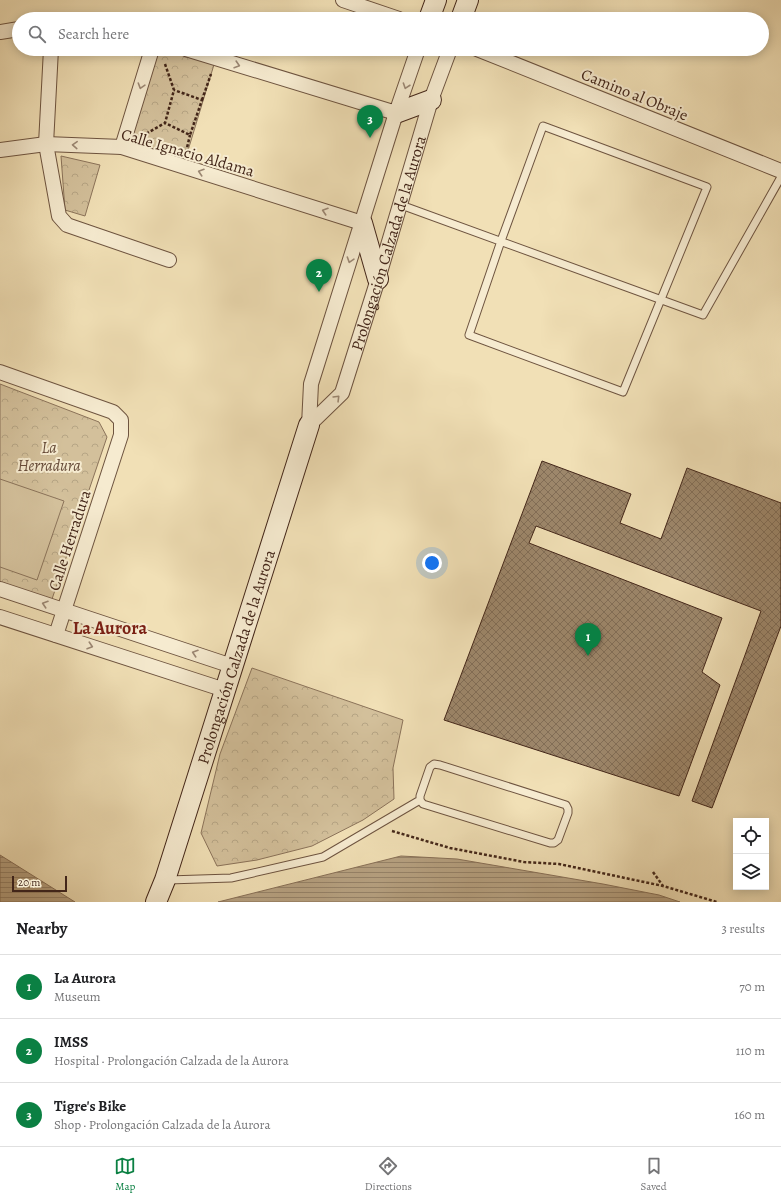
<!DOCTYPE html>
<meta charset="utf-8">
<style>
body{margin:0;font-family:Alegreya,serif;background:#f6f6f6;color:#202124}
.controls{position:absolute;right:12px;bottom:12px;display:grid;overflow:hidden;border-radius:0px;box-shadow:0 2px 10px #0003}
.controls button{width:36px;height:36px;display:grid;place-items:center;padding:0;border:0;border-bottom:1px solid #e0e0e0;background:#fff;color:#202124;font:20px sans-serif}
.scale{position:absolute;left:12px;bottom:10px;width:55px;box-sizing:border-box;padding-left:4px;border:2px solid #432619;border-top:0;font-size:11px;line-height:14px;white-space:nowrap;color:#432619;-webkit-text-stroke:3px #f6ebd0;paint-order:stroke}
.you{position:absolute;left:432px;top:563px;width:14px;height:14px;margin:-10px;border:3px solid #fff;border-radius:50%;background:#1a73e8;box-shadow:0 0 0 6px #1a73e833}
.badge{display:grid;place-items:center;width:26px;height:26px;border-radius:50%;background:#0b8043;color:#fff;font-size:13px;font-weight:700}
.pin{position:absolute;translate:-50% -33px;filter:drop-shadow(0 1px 2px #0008)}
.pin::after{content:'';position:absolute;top:21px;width:14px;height:12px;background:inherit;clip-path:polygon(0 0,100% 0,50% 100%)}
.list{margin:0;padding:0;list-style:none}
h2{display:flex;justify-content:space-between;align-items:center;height:52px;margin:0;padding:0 16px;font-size:17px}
h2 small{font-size:13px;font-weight:400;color:#757577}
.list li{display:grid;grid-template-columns:26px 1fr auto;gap:12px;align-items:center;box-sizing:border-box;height:64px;padding:0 16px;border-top:1px solid #e0e0e0}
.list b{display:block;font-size:15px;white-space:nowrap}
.list p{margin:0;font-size:13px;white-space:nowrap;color:#757577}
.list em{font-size:13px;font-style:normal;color:#757577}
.icon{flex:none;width:22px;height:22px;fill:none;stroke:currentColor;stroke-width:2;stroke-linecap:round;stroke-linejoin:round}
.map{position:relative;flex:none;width:781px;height:902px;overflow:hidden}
.search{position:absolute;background:#fff;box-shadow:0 2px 10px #0003;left:12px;right:12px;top:12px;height:44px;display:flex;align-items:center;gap:10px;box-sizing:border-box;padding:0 14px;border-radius:22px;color:#757577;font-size:15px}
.sheet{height:244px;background:#fff}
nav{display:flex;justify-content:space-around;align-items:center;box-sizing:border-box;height:56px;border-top:1px solid #e0e0e0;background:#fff;font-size:11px;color:#757577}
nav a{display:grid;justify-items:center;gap:2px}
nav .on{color:#0b8043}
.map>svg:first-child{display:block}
.park{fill:url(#park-crowns);stroke:#8b735a}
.pitch{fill:#d3c09b;stroke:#8b735a}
.water{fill:url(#water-rules);stroke:#887057}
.building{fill:url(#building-cross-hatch);stroke:#432619}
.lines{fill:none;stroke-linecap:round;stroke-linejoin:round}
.lane-casing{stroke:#6e5440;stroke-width:9}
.street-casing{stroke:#6e5440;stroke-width:16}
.secondary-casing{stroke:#432619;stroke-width:22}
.path{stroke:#432619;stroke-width:2.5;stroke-dasharray:3 2;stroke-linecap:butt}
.lane{stroke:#f6ebd0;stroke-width:7}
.street{stroke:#f6ebd0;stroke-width:14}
.secondary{stroke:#f6ebd0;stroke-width:20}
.oneway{stroke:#9c8874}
.labels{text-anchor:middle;stroke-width:4;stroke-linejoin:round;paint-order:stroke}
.street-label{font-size:16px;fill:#432619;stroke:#f6ebd0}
.park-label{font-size:16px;font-style:italic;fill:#674c3a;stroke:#f6ebd0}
.quarter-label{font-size:18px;font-weight:bold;fill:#7a1f14;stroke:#f6ebd0}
</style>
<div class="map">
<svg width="781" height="902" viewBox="0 0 781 902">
<defs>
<pattern id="park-crowns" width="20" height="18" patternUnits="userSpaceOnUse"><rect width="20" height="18" fill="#d3c09b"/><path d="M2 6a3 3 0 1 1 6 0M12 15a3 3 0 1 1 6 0" fill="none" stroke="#b6a585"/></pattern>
<pattern id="water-rules" width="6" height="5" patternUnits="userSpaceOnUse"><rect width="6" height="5" fill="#b6a181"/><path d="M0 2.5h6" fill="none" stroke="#968369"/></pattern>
<pattern id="building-cross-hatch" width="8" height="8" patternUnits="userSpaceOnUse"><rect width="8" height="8" fill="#9d876b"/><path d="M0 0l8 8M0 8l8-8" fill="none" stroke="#826e57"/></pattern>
</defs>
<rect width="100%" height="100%" fill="#f1e0b6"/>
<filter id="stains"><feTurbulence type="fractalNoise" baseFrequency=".005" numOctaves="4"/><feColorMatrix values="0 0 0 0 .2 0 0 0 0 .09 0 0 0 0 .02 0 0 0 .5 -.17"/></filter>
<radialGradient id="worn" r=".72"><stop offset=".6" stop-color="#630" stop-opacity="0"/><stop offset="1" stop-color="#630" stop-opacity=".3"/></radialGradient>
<path class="park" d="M152,49H186L216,58L183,167L122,147Z
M61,156L100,165L85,216L65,210Z
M0,384L99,422L107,437L51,602L0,584Z
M252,668L403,720L393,768L394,799L363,820L312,846L257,860L217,866L201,833L220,754Z"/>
<path class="pitch" d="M0,479L64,501L37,580L0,567Z"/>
<path class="water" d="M0,855L75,902H0Z
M401,856L457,859L603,884L659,895L680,902H218Z"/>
<path class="building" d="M542,461L631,494L620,523L661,539L687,468L781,503V626L712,808L692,801L761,611L536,526L529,543L722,618L702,672L720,685L679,796L444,720Z"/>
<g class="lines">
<defs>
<path id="lane" d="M543,126L707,187L623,392L469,335L501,241Z
M401,205L703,315L781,177
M434,764L440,765L566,805L568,809V813L558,840L554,843H550L423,804L420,800V796L430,767Z
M168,880L231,878L323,857L420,800"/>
<g id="street">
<path d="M343,0L399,19"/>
<path d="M0,32L19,29"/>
<path d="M51,49L46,144L59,216L67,225L169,260"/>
<path d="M186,49L396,113"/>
<path d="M477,49L781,171"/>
<path d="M122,147L152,49"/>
<path d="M0,150L46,144L122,147L362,223"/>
<path d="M0,372L113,412L121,420V435L56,635"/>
<path id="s1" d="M309,425L342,393L378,279L431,100L450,49"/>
<path d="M309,425L311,384L396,113L418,49"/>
<path d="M0,589L232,666"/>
<path d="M0,617L225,690"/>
</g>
<g id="secondary">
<path d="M429,19L436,0"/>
<path d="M461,19L468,0"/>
<path d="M396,113L431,100"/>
<path d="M362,223L378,279"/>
<path id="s2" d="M156,902L165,880L309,425"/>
</g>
</defs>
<use href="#lane" class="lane-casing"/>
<use href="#street" class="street-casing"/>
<use href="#secondary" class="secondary-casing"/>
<path class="path" d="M165,64L174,90L165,123L190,135L202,100L174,90
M202,100L211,74
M142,136L165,123
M186,152L190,135
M392,831L450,848L524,862L559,864L663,886
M653,872L663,886L717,902"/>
<use href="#lane" class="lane"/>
<use href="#street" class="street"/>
<use href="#secondary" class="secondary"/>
</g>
<defs><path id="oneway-chevron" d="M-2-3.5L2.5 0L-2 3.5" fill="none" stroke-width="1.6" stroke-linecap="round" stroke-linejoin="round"/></defs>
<g class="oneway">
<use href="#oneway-chevron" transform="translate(237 65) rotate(17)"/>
<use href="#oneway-chevron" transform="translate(141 86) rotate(107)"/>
<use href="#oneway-chevron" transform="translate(406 86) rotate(109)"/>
<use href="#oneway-chevron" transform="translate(75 145) rotate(-177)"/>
<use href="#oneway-chevron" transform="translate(201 172) rotate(-162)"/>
<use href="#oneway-chevron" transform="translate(325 211) rotate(-162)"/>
<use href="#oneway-chevron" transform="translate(350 260) rotate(108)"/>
<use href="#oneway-chevron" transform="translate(337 398) rotate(-45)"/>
<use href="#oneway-chevron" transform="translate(45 604) rotate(-162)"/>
<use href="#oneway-chevron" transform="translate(90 646) rotate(18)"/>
<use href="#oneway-chevron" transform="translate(195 653) rotate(-162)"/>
</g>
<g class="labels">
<g class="street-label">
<text transform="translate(635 94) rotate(22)" y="6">Camino al Obraje</text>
<text transform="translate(188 152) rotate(16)" y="6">Calle Ignacio Aldama</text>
<text dy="6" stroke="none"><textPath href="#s1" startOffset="203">Prolongación Calzada de la Aurora</textPath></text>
<text transform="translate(69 540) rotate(-72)" y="6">Calle Herradura</text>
<text dy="6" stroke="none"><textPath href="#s2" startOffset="258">Prolongación Calzada de la Aurora</textPath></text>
</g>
<g class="park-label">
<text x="49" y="453">La<tspan x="49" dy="18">Herradura</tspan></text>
</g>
<g class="quarter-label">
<text x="110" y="634">La Aurora</text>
</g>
</g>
<rect width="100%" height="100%" filter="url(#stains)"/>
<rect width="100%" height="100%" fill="url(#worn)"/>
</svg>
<div class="controls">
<button><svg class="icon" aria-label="locate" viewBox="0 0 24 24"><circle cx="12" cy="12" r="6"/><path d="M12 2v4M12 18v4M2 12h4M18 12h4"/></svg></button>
<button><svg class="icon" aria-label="layers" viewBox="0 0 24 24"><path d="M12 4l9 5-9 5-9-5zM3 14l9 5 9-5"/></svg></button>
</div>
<div class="scale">20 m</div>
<div class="you"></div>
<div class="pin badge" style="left:588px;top:656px">1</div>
<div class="pin badge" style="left:319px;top:292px">2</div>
<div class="pin badge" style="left:370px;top:138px">3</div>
<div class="search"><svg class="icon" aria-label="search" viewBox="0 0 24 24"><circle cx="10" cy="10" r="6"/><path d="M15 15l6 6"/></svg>Search here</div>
</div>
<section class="sheet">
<h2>Nearby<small>3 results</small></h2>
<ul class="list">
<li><span class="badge">1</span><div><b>La Aurora</b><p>Museum</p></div><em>70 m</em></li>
<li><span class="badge">2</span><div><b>IMSS</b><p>Hospital · Prolongación Calzada de la Aurora</p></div><em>110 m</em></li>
<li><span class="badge">3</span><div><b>Tigre's Bike</b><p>Shop · Prolongación Calzada de la Aurora</p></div><em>160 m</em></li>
</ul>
</section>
<nav>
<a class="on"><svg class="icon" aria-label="map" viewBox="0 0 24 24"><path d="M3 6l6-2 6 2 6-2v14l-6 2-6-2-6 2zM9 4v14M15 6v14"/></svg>Map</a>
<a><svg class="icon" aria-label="directions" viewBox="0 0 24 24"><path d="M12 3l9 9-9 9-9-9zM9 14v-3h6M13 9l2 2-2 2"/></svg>Directions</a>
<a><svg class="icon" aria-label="saved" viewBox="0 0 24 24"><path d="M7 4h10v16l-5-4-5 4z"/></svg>Saved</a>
</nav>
